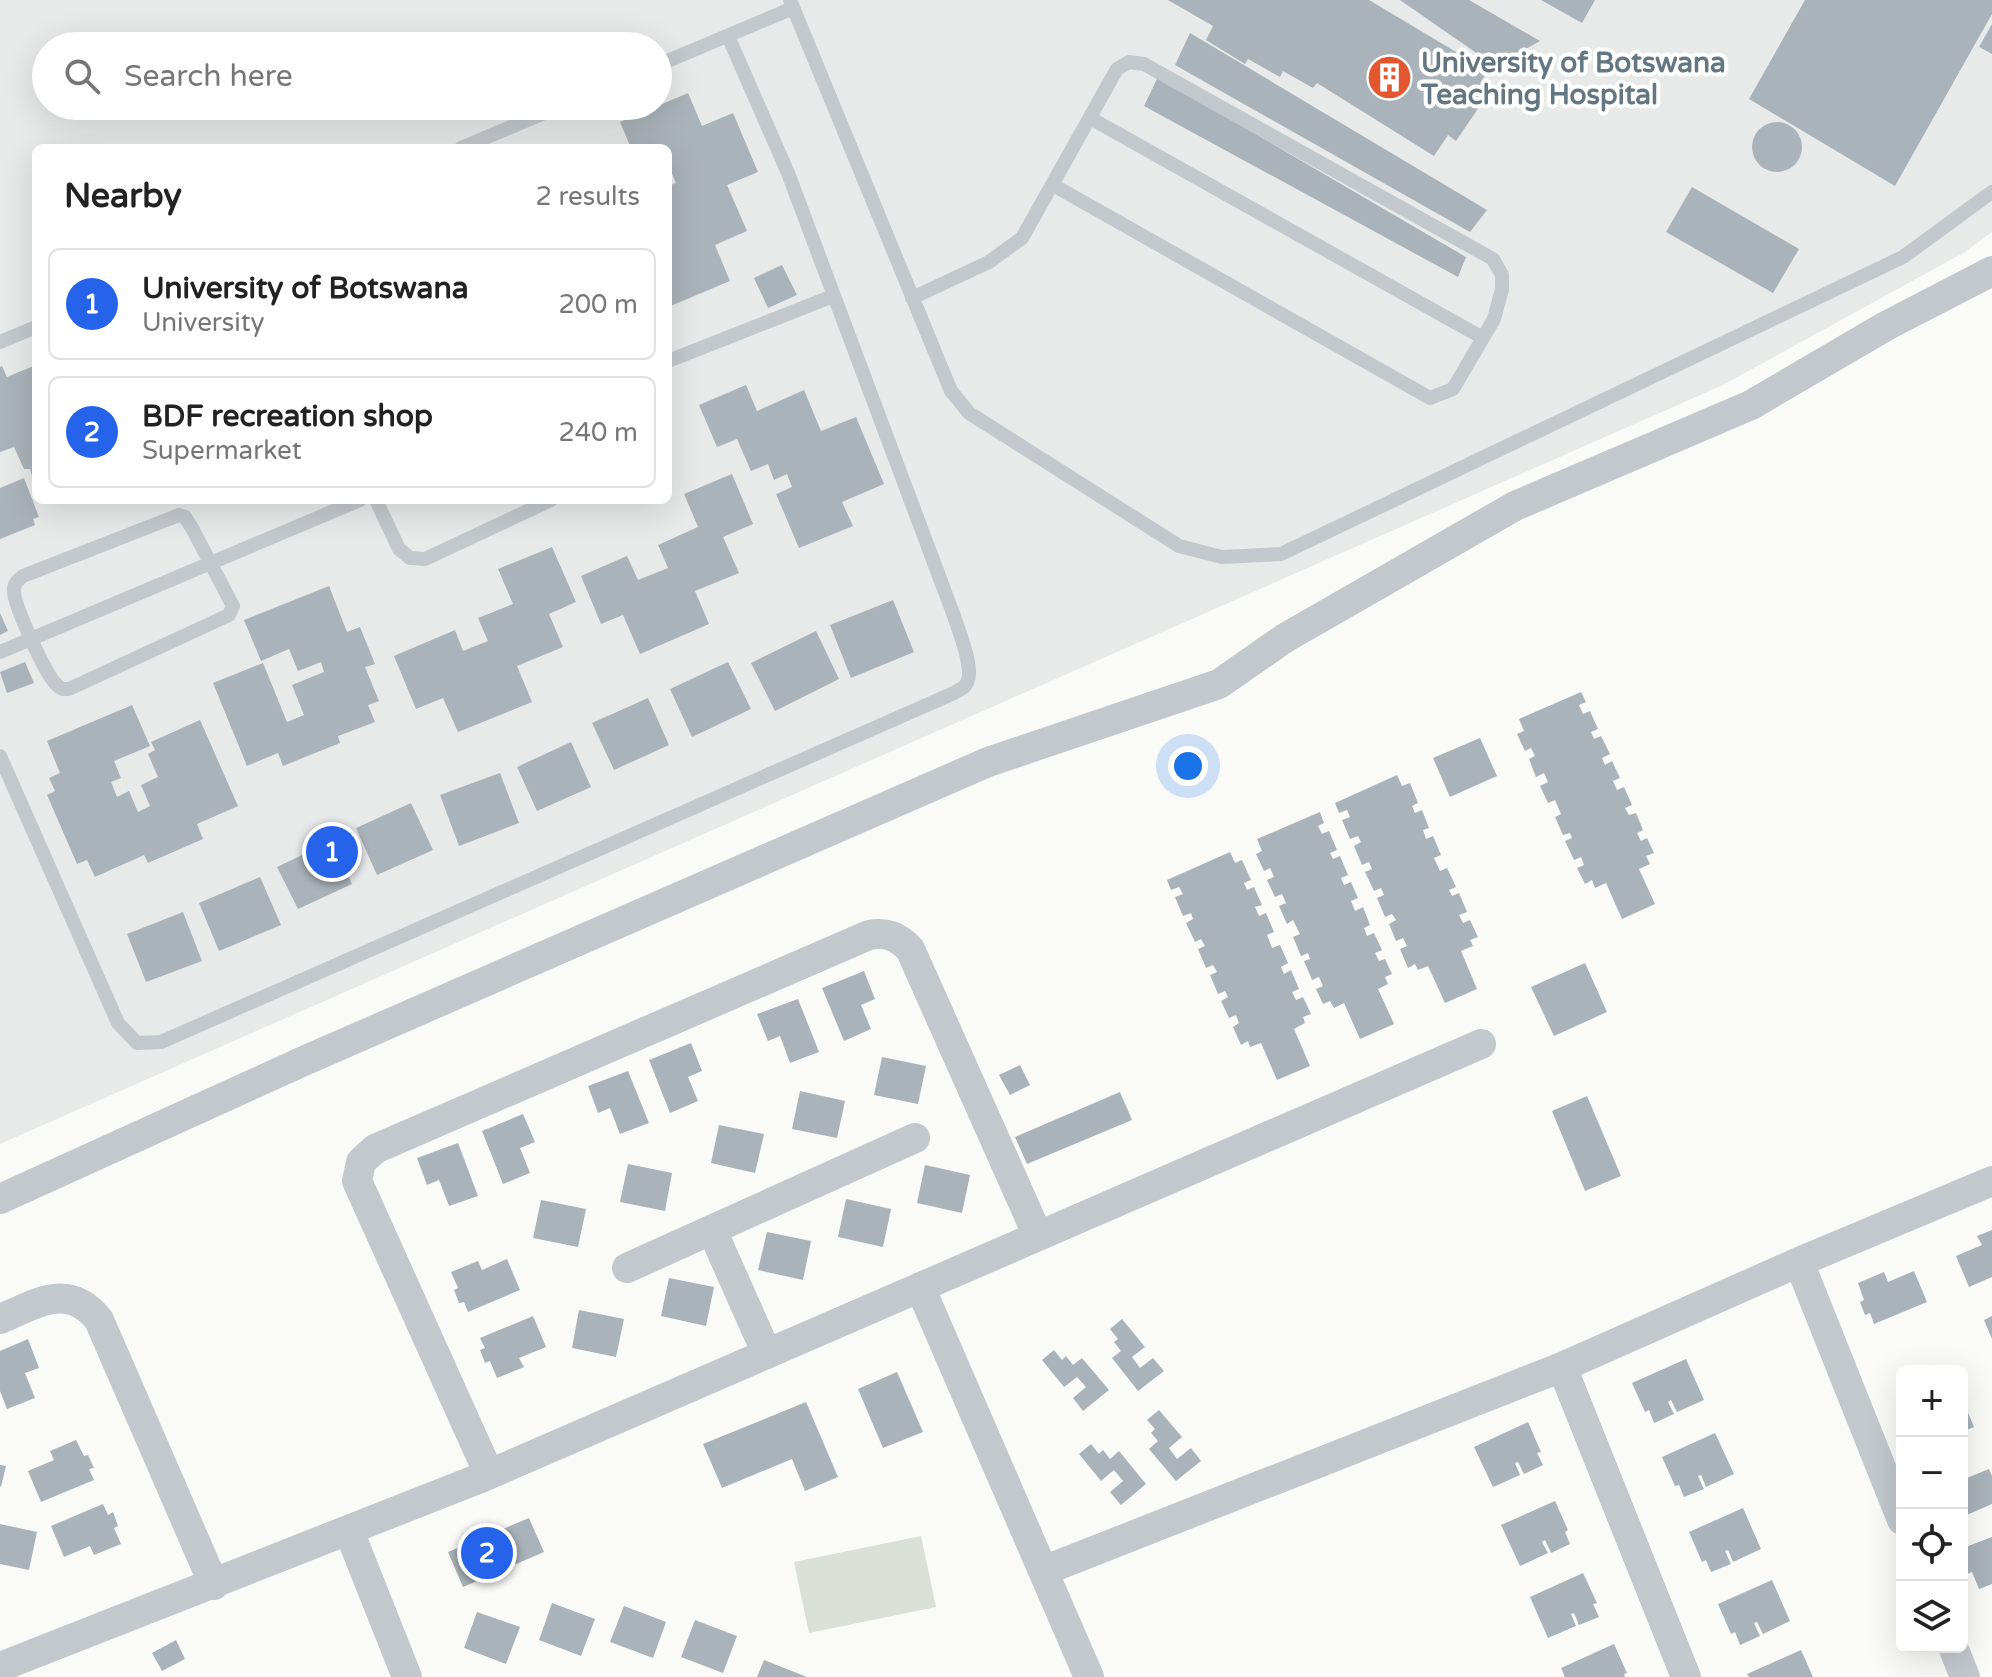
<!DOCTYPE html>
<meta charset="utf-8">
<style>
body{margin:0;font-family:"Varela Round",sans-serif;background:#f2f2f2;color:#222}
.controls{position:absolute;right:24px;bottom:24px;display:grid;overflow:hidden;border-radius:12px;box-shadow:0 8px 32px #0002}
.controls button{width:72px;height:72px;display:grid;place-items:center;padding:0;border:0;border-bottom:2px solid #e0e0e0;background:#fff;color:#222;font:40px sans-serif}
.you{position:absolute;left:1188px;top:766px;width:28px;height:28px;margin:-20px;border:6px solid #fff;border-radius:50%;background:#1a73e8;box-shadow:0 0 0 12px #1a73e833}
.badge{display:grid;place-items:center;width:52px;height:52px;border-radius:50%;background:#2563eb;color:#fff;font-size:26px;font-weight:700}
.pin{position:absolute;translate:-50% -50%;border:4px solid #fff;box-shadow:0 2px 8px #0006}
.list{margin:0;padding:0;list-style:none}
h2{display:flex;justify-content:space-between;align-items:center;height:104px;margin:0;padding:0 32px;font-size:34px}
h2 small{font-size:26px;font-weight:400;color:#767676}
.list li{display:grid;grid-template-columns:52px 1fr auto;gap:24px;align-items:center;box-sizing:border-box;height:112px;margin:0 16px 16px;padding:0 16px;border:2px solid #e0e0e0;border-radius:12px}
.list b{display:block;font-size:30px;white-space:nowrap}
.list p{margin:0;font-size:26px;white-space:nowrap;color:#767676}
.list em{font-size:26px;font-style:normal;color:#767676}
.icon{flex:none;width:44px;height:44px;fill:none;stroke:currentColor;stroke-width:2;stroke-linecap:round;stroke-linejoin:round}
.map{position:relative;flex:none;width:1992px;height:1677px;overflow:hidden}
.search{position:absolute;background:#fff;box-shadow:0 8px 32px #0002;left:32px;top:32px;width:640px;height:88px;display:flex;align-items:center;gap:20px;box-sizing:border-box;padding:0 28px;border-radius:44px;color:#767676;font-size:30px}
.panel{position:absolute;background:#fff;box-shadow:0 8px 32px #0002;left:32px;top:144px;width:640px;height:360px;border-radius:12px}
.map>svg:first-child{display:block}
.built{fill:#e8e9e9;fill-rule:evenodd}
.green{fill:#dadfd7}
.building{fill:#aab3b9}
.lines{fill:none;stroke-linecap:round;stroke-linejoin:round}
.service{stroke:#c3c8cc;stroke-width:14}
.minor{stroke:#c3c8cc;stroke-width:30}
.labels{text-anchor:middle;stroke-width:8;stroke-linejoin:round;paint-order:stroke}
.poi-label{font-size:28px;font-weight:bold;fill:#657683;stroke:#fff;text-anchor:start}
</style>
<div class="map">
<svg width="1992" height="1677" viewBox="0 0 1992 1677">
<rect width="100%" height="100%" fill="#fafaf8"/>
<path class="built" d="M0,0H1992V232L1965,252L1723,385L0,1144ZM46,46H658V106H46ZM36,148H668V500H36Z"/>
<path class="green" d="M921,1536L936,1607L809,1633L794,1562Z"/>
<path class="building" d="M1168,0H1369L1488,71L1482,80L1492,88L1456,141L1448,135L1434,156L1317,83L1313,88L1283,71L1280,77L1248,59L1245,64L1206,40L1213,26Z
M1400,0H1469L1540,41L1495,66Z
M1541,0H1595L1582,23Z
M1805,0H1992V14L1895,186L1749,99Z
M1992,24V54L1979,47Z
M1190,33L1487,210L1470,232L1175,65Z
M1158,77L1466,257L1458,277L1144,106Z
M688,93L702,126L733,113L758,172L727,185L747,231L715,245L730,281L668,307V249L671,248L668,241V214L672,212L668,203V186L676,183L671,171L668,173V148H631L620,122Z
M1752 147a25 25 0 1 1 50 0a25 25 0 1 1-50 0Z
M1692,187L1799,249L1773,293L1666,232Z
M782,265L797,295L768,308L754,278Z
M36,365V474L32,476L30,469H24L14,447L0,452V367L2,366L7,377Z
M746,385L757,411L804,390L821,431L856,417L884,484L842,502L853,526L799,548L776,494L792,487L787,474L774,480L768,464L751,471L737,439L717,447L699,405Z
M732,474L753,524L723,537L739,573L695,591L709,624L640,654L623,615L601,624L581,576L627,556L638,580L668,568L658,545L698,527L684,494Z
M24,478L39,517L33,519L35,525L0,539V488Z
M552,547L576,602L549,614L563,647L517,666L532,702L458,732L443,698L416,709L394,656L455,630L463,651L488,641L478,618L513,604L498,569Z
M329,586L347,632L360,627L375,664L365,667L379,701L368,705L375,722L338,736L340,743L283,766L278,753L247,766L213,683L263,663L287,722L304,715L292,685L324,672L321,662L298,671L289,649L261,661L244,620Z
M893,600L914,652L851,678L830,625Z
M0,613L8,631L0,635Z
M816,631L839,679L775,711L751,663Z
M25,662L34,683L7,693L0,672Z
M728,662L751,709L692,737L670,689Z
M1581,692L1586,702L1579,705L1583,714L1590,711L1598,729L1591,732L1594,739L1601,736L1610,754L1602,758L1605,765L1612,761L1620,778L1613,781L1617,790L1624,787L1632,805L1625,808L1629,815L1636,813L1643,830L1637,833L1641,841L1647,838L1654,853L1646,856L1650,864L1639,869L1655,904L1622,919L1606,883L1595,888L1592,880L1585,884L1577,868L1584,865L1581,857L1574,860L1565,841L1572,838L1570,833L1563,835L1555,817L1561,814L1555,800L1548,803L1540,786L1548,782L1544,773L1536,777L1529,759L1535,756L1531,748L1525,751L1517,734L1524,731L1519,719Z
M648,698L669,745L614,770L592,723Z
M132,705L150,746L114,761L121,778L111,782L117,797L129,791L138,812L150,806L141,785L158,777L148,754L155,750L151,742L200,720L238,806L197,824L203,839L148,863L144,855L95,877L87,860L77,864L47,795L55,791L49,778L60,773L47,741Z
M1480,738L1497,776L1450,797L1433,758Z
M571,742L591,787L537,811L517,767Z
M500,773L519,823L459,846L440,795Z
M1397,775L1402,786L1410,783L1418,803L1412,806L1415,813L1422,810L1429,828L1423,830L1426,839L1433,836L1441,855L1434,858L1440,871L1447,868L1456,887L1449,890L1452,896L1459,893L1467,912L1459,915L1463,923L1470,920L1478,937L1470,940L1473,946L1461,951L1477,989L1445,1003L1428,966L1418,970L1415,964L1408,968L1400,949L1407,946L1403,938L1396,941L1389,924L1396,920L1392,914L1385,917L1377,898L1384,895L1381,888L1374,891L1365,872L1372,869L1369,862L1362,865L1354,846L1361,842L1358,836L1350,839L1342,820L1350,817L1347,810L1339,813L1335,803Z
M411,803L433,850L377,875L356,828Z
M1320,812L1324,823L1318,826L1322,834L1329,831L1337,850L1330,853L1333,859L1340,856L1348,875L1341,878L1344,885L1351,882L1358,898L1351,901L1355,911L1363,907L1370,925L1364,928L1367,936L1374,933L1382,950L1375,953L1379,961L1385,959L1392,974L1385,977L1388,984L1378,989L1394,1024L1360,1039L1344,1003L1334,1008L1330,1001L1323,1004L1316,989L1323,986L1319,977L1312,980L1304,961L1310,959L1308,953L1301,956L1293,937L1300,934L1293,920L1287,924L1279,906L1286,903L1282,894L1275,897L1267,880L1274,877L1270,868L1264,871L1256,854L1262,851L1257,839Z
M332,841L352,884L298,909L277,867Z
M1230,852L1235,863L1242,860L1251,880L1244,883L1247,890L1254,887L1262,905L1255,907L1259,916L1266,913L1274,932L1267,935L1272,948L1280,945L1288,963L1281,967L1284,974L1291,970L1299,989L1292,992L1296,1000L1303,997L1311,1014L1303,1017L1305,1023L1294,1029L1310,1066L1277,1080L1261,1043L1250,1047L1248,1041L1241,1045L1233,1027L1239,1023L1236,1015L1229,1018L1221,1001L1228,997L1225,991L1218,994L1210,975L1217,972L1213,965L1206,968L1198,949L1205,946L1201,939L1195,942L1186,923L1193,919L1191,913L1183,916L1175,897L1183,894L1179,887L1171,890L1167,880Z
M260,877L281,925L219,951L199,903Z
M183,912L202,961L146,982L127,934Z
M1585,963L1607,1012L1554,1036L1531,987Z
M864,971L875,999L861,1005L871,1029L844,1041L822,988Z
M798,999L819,1052L790,1063L780,1036L768,1041L757,1014Z
M691,1043L702,1071L688,1077L698,1101L670,1113L649,1060Z
M882,1057L926,1066L918,1104L874,1095Z
M1020,1065L1030,1085L1010,1095L999,1075Z
M628,1071L649,1123L620,1134L610,1108L598,1113L588,1086Z
M800,1091L845,1101L837,1138L792,1129Z
M1120,1092L1132,1120L1027,1164L1015,1137Z
M1587,1096L1621,1176L1585,1191L1552,1111Z
M523,1114L535,1142L520,1148L530,1173L503,1184L482,1131Z
M719,1125L764,1134L755,1173L711,1163Z
M458,1143L478,1196L449,1206L439,1180L427,1185L417,1158Z
M628,1164L672,1173L665,1211L620,1202Z
M925,1165L970,1175L962,1213L917,1203Z
M846,1199L891,1209L883,1247L838,1237Z
M541,1200L586,1209L578,1247L533,1238Z
M1992,1230V1277L1969,1287L1956,1256L1982,1245L1977,1236Z
M767,1232L811,1241L803,1280L758,1270Z
M507,1259L520,1290L468,1312L464,1302L459,1303L454,1290L458,1288L451,1272L478,1261L482,1270Z
M1914,1271L1927,1302L1874,1324L1870,1313L1865,1315L1860,1302L1864,1300L1858,1283L1884,1272L1888,1282Z
M669,1278L714,1287L706,1326L661,1316Z
M579,1310L624,1319L616,1357L572,1348Z
M533,1316L546,1347L519,1358L524,1367L497,1378L490,1361L485,1363L480,1350L485,1348L480,1338Z
M1992,1316V1339L1984,1320Z
M1122,1319L1145,1347L1132,1357L1140,1368L1153,1358L1164,1371L1138,1391L1112,1358L1121,1351L1114,1342L1118,1339L1110,1329Z
M28,1339L39,1368L25,1373L35,1398L7,1409L0,1391V1351Z
M1054,1350L1062,1360L1066,1356L1073,1365L1082,1358L1109,1390L1083,1411L1073,1398L1086,1387L1077,1377L1064,1387L1042,1360Z
M1686,1359L1704,1400L1677,1412L1671,1400L1668,1402L1674,1414L1654,1423L1649,1410L1645,1412L1632,1383Z
M897,1372L923,1432L883,1448L858,1389Z
M1962,1398L1974,1427L1962,1432Z
M806,1402L838,1477L805,1491L792,1459L722,1488L703,1444Z
M1159,1410L1182,1437L1169,1448L1177,1459L1191,1448L1201,1461L1176,1481L1149,1449L1158,1441L1151,1433L1155,1429L1147,1420Z
M1528,1422L1541,1452L1537,1453L1543,1465L1524,1474L1518,1462L1515,1463L1520,1475L1493,1487L1474,1447Z
M1715,1433L1734,1474L1706,1487L1701,1475L1698,1476L1704,1489L1684,1497L1679,1485L1675,1486L1662,1457Z
M76,1440L84,1456L88,1455L94,1468L89,1469L94,1480L41,1502L28,1471L54,1460L50,1451Z
M1091,1444L1099,1454L1103,1450L1110,1459L1119,1451L1146,1484L1121,1505L1110,1492L1123,1481L1114,1470L1101,1481L1079,1454Z
M0,1465L6,1466L1,1487L0,1486Z
M1989,1469L1992,1476V1504L1962,1517V1480Z
M1555,1501L1568,1530L1565,1532L1570,1544L1551,1553L1545,1540L1542,1542L1548,1553L1520,1566L1501,1525Z
M103,1504L108,1515L113,1512L118,1526L114,1528L121,1544L94,1555L90,1546L64,1557L51,1526Z
M1743,1508L1761,1549L1733,1562L1728,1550L1725,1551L1731,1564L1711,1572L1706,1560L1702,1562L1689,1532Z
M529,1518L544,1552L463,1587L448,1552Z
M0,1524L37,1532L29,1570L0,1564Z
M1992,1537V1584L1979,1589L1972,1572L1967,1574L1962,1561L1967,1559L1963,1548Z
M1583,1573L1597,1603L1593,1604L1599,1617L1579,1625L1574,1613L1571,1614L1576,1626L1548,1638L1530,1597Z
M1772,1580L1790,1621L1763,1634L1757,1622L1754,1623L1760,1636L1740,1645L1735,1632L1731,1634L1718,1604Z
M552,1603L595,1619L581,1656L539,1640Z
M624,1606L666,1622L653,1658L610,1642Z
M477,1612L520,1627L506,1664L464,1648Z
M695,1620L737,1636L723,1673L681,1657Z
M176,1640L185,1659L162,1671L152,1653Z
M1614,1644L1627,1673L1624,1674L1625,1677H1565L1561,1668Z
M1801,1650L1813,1677H1749L1747,1674Z
M764,1660L807,1677H757Z"/>
<g class="lines">
<path class="service" d="M790,0L951,391L969,413L1179,546L1222,557L1281,554L1903,257L1992,192
M658,65L793,8
M1090,118L1483,338
M461,148L561,106
M912,298L989,262L1022,238L1117,69L1129,62L1144,64L1493,259L1502,275V289L1494,319L1453,389L1430,398L1053,185
M0,342L36,327
M668,361L833,296
M376,500L399,549L410,558L425,559L551,500
M179,515L185,517L192,528L233,606L229,615L69,689C63,689 62,690 57,685C46,676 15,607 14,592C13,584 18,580 23,576Z
M0,652L360,500
M0,756L118,1023L137,1043L161,1042L954,693C957,691 962,689 965,686C977,673 959,632 954,616L788,173L728,36"/>
<path class="minor" d="M0,1199L306,1060L988,762L1219,684L1285,638L1515,506L1751,405L1886,326L1992,271
M712,1230L767,1354
M1799,1262L1902,1520
M627,1268L915,1138
M920,1287L1089,1677
M0,1319C37,1304 68,1281 99,1320L214,1585
M1562,1367L1686,1677
M489,1474L357,1181L361,1162L375,1149L869,935C887,932 897,936 910,949L1038,1236
M349,1531L407,1677
M1043,1571L1562,1367L1799,1262L1992,1181
M1953,1647L1965,1677
M0,1667L483,1477L1481,1044"/>
</g>
<defs>
<symbol id="building-disc" viewBox="-11 -11 22 22"><circle r="9.5" fill="#e4572e" stroke="#fff"/><path d="M-4-6H4V6H1V3H-1V6H-4ZM-2.5-4.3h1.7v1.8h-1.7ZM.8-4.3h1.7v1.8H.8ZM-2.5-1h1.7V.8h-1.7ZM.8-1h1.7V.8H.8Z" fill="#fff"/></symbol>
</defs>
<g fill-rule="evenodd">
<use href="#building-disc" x="1364" y="52" width="51" height="51"/>
</g>
<g class="labels">
<g class="poi-label">
<text x="1421" y="72">University of Botswana<tspan x="1421" dy="32">Teaching Hospital</tspan></text>
</g>
</g>
</svg>
<div class="controls">
<button>+</button>
<button>−</button>
<button><svg class="icon" aria-label="locate" viewBox="0 0 24 24"><circle cx="12" cy="12" r="6"/><path d="M12 2v4M12 18v4M2 12h4M18 12h4"/></svg></button>
<button><svg class="icon" aria-label="layers" viewBox="0 0 24 24"><path d="M12 4l9 5-9 5-9-5zM3 14l9 5 9-5"/></svg></button>
</div>
<div class="you"></div>
<div class="pin badge" style="left:332px;top:852px">1</div>
<div class="pin badge" style="left:487px;top:1553px">2</div>
<div class="search"><svg class="icon" aria-label="search" viewBox="0 0 24 24"><circle cx="10" cy="10" r="6"/><path d="M15 15l6 6"/></svg>Search here</div>
<section class="panel">
<h2>Nearby<small>2 results</small></h2>
<ul class="list">
<li><span class="badge">1</span><div><b>University of Botswana</b><p>University</p></div><em>200 m</em></li>
<li><span class="badge">2</span><div><b>BDF recreation shop</b><p>Supermarket</p></div><em>240 m</em></li>
</ul>
</section>
</div>
